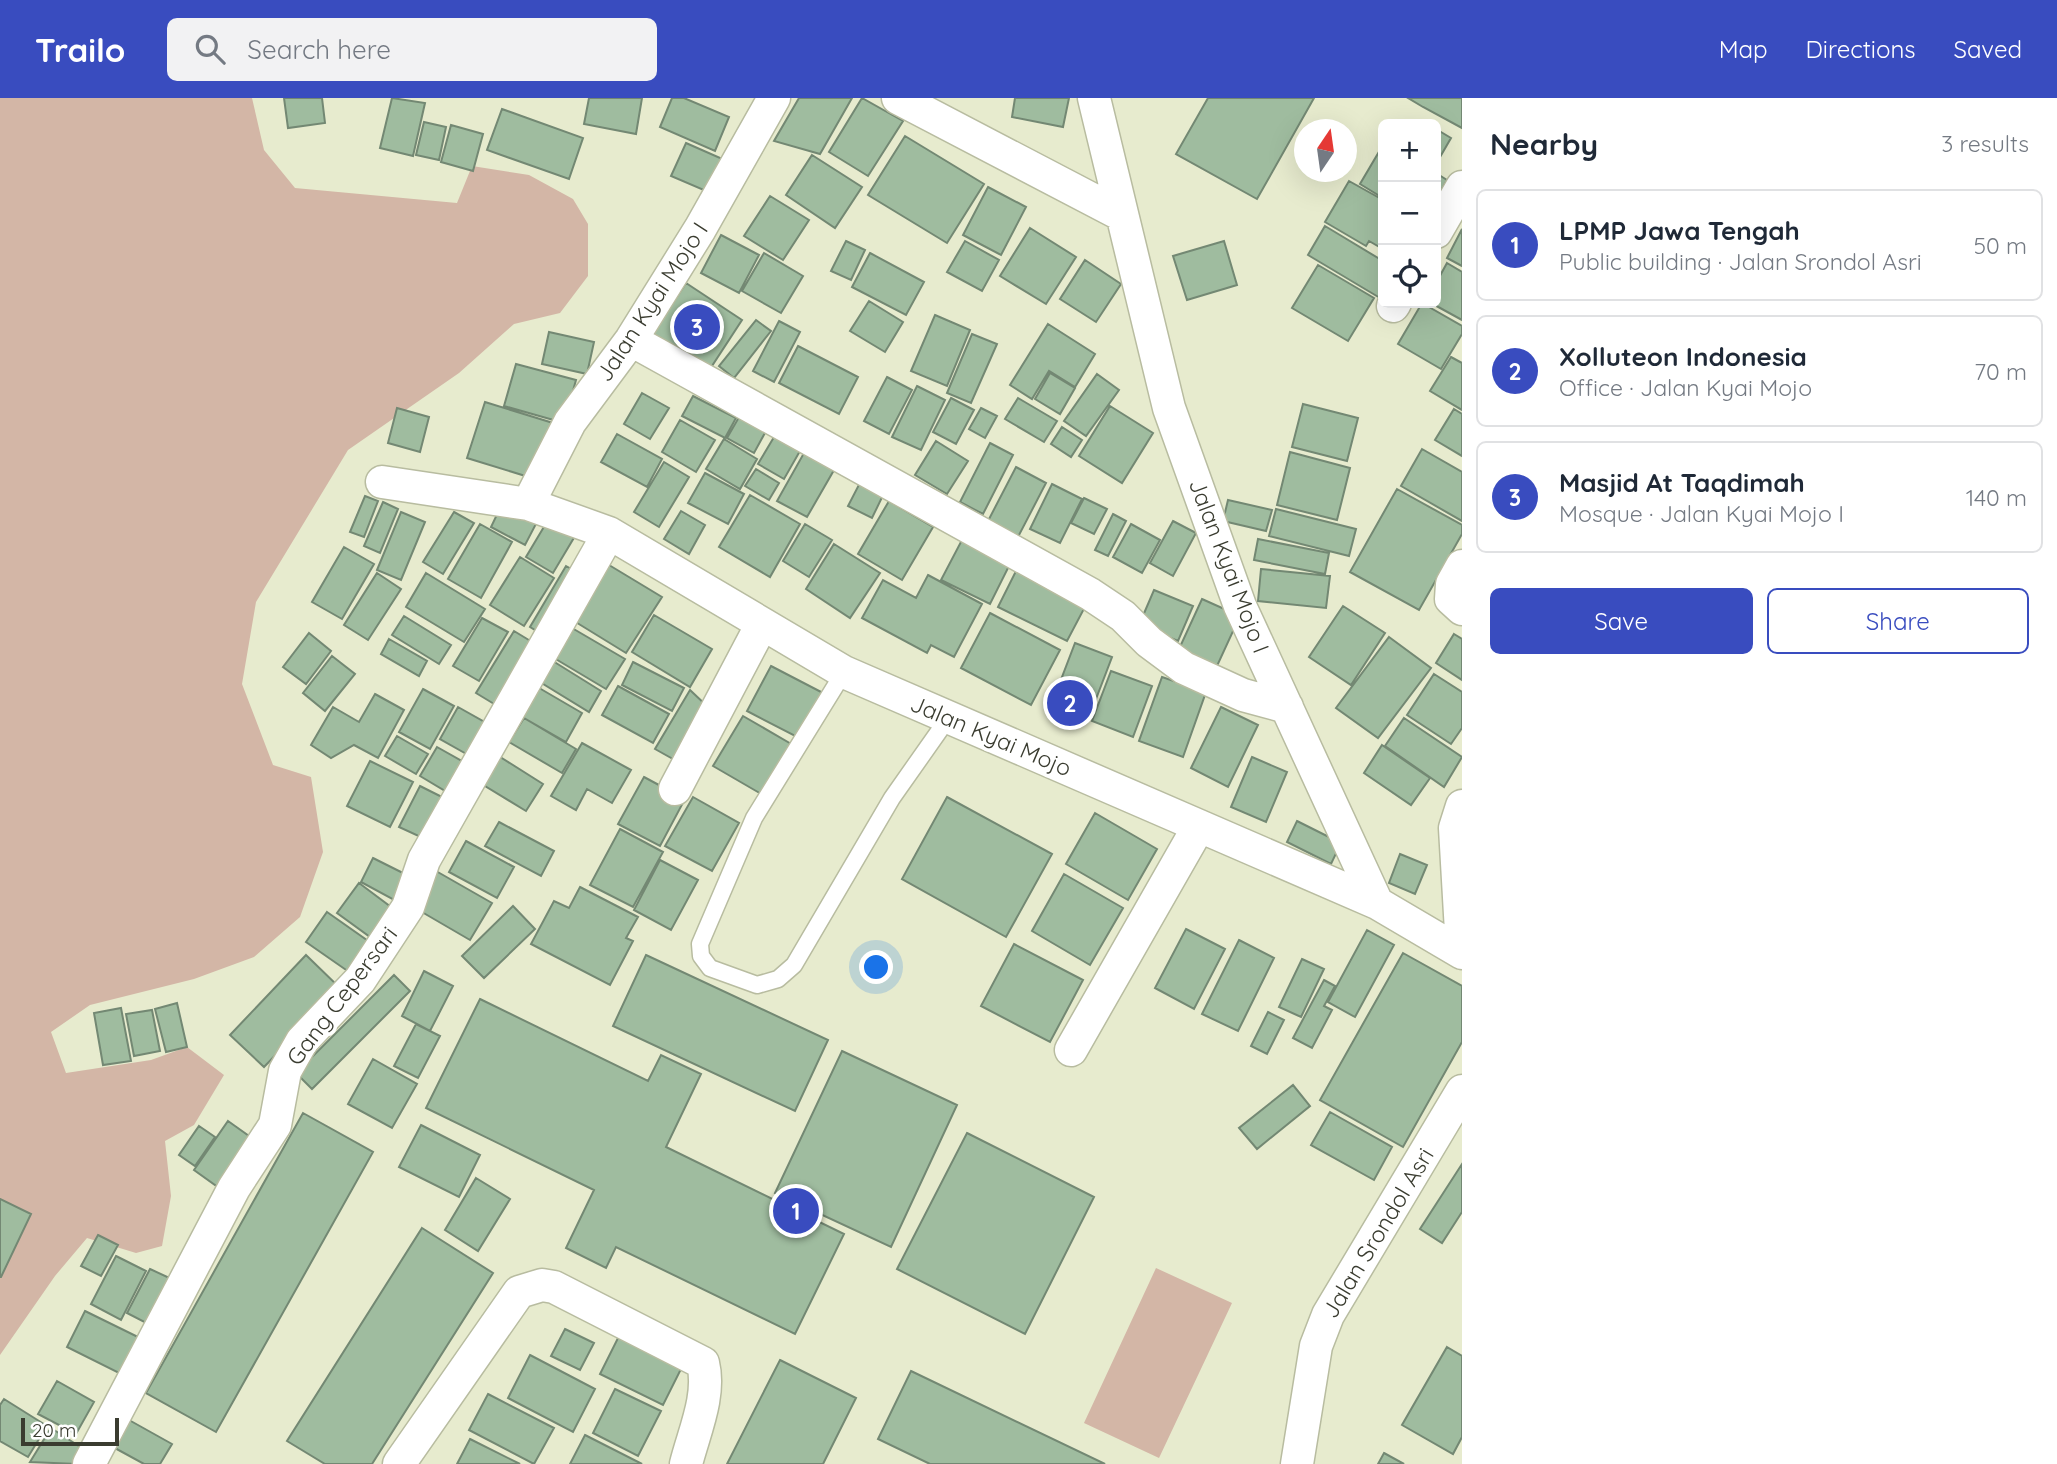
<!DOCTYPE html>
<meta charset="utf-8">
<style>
body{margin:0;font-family:Quicksand,sans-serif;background:#f2f2f3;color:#1f2937}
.controls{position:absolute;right:21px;top:21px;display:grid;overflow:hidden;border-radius:10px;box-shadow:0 7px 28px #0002}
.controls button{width:63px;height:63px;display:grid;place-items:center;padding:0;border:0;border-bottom:2px solid #e0e1e3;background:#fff;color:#1f2937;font:35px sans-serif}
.compass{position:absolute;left:1294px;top:21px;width:63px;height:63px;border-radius:50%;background:#fff;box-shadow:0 7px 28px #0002;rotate:13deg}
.scale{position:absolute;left:21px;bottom:18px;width:98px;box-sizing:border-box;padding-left:7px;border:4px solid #3a3c30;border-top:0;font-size:19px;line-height:24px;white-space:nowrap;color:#3a3c30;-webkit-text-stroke:5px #fff;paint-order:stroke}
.you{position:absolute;left:877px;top:870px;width:24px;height:24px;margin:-18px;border:5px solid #fff;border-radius:50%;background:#1a73e8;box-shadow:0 0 0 10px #1a73e833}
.badge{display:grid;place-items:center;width:46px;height:46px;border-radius:50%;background:#394cbf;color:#fff;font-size:23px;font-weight:700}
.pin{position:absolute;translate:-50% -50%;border:4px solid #fff;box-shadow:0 2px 7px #0006}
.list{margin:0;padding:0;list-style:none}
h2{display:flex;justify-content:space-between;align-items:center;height:91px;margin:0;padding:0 28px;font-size:30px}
h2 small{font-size:23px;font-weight:400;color:#747a83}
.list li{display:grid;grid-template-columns:46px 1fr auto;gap:21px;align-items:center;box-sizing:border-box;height:112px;margin:0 14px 14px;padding:0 14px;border:2px solid #e0e1e3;border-radius:10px}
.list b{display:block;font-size:26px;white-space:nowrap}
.list p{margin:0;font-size:23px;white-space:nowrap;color:#747a83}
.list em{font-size:23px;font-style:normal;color:#747a83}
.actions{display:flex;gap:14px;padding:21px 28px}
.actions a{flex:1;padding:16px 0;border:2px solid #394cbf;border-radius:10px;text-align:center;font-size:24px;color:#394cbf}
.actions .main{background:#394cbf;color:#fff}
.icon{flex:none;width:38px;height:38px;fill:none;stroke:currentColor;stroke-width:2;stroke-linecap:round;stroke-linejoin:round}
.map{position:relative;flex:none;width:1462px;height:1366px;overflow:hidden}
header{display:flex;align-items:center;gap:42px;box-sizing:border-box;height:98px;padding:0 35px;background:#394cbf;color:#fff}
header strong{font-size:33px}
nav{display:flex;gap:38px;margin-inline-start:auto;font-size:24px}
.search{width:490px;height:63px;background:#f2f2f3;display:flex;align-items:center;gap:18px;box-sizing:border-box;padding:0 24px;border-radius:10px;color:#747a83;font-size:26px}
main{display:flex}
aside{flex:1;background:#fff}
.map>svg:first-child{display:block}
.green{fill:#d3b6a6}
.building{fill:#9fbc9f;stroke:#738873;stroke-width:2}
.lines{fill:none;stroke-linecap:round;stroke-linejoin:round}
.lane-casing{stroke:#b8bca0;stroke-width:19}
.street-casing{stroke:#b8bca0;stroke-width:35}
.lane{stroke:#fff;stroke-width:16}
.street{stroke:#fff;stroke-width:32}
.labels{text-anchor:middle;stroke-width:7;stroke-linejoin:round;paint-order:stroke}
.street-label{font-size:23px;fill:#3a3c30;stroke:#fff}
</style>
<header>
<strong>Trailo</strong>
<div class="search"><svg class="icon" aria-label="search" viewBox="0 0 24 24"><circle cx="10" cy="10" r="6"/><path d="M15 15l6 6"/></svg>Search here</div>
<nav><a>Map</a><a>Directions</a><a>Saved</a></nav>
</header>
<main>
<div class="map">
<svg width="1462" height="1366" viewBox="0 0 1462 1366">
<rect width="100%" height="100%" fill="#e7ebce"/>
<path class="green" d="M0,0H252L264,52L295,90L457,105L472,68L529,77L573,101L588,126V178L560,215L514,226L459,275L348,352L256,504L242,586L273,667L311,679L323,754L300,819L254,859L194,881L90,907L51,934L66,975L151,962L187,949L224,977L194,1027L165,1043L171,1098L162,1148L136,1155L87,1140L55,1178L0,1257Z
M1156,1170L1232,1205L1159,1360L1084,1325Z"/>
<path class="building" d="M284,0H322L325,25L288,30Z
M392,0L425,5L413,58L380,50Z
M589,0H642L636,36L584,26Z
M672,0H684L729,19L715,53L660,29Z
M799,0H852L820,56L774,43Z
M862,0L903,23L868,78L829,54Z
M1015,0H1069L1063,29L1012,19Z
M1208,0H1314L1257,101L1176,56Z
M1408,0H1462V30L1423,9Z
M502,11L583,40L569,81L487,52Z
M424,24L446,29L439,62L416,57Z
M451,27L483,36L473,73L441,64Z
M1436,31L1451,40L1436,66Z
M905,38L984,86L947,145L868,97Z
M686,45L727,63L713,96L671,78Z
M1383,47V100L1360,86Z
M812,57L862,89L835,130L786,97Z
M1436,75L1447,82L1436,102Z
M1349,83L1383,102V151L1369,143L1366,148L1325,124Z
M988,89L1026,109L1001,157L963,137Z
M770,98L809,122L783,162L744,138Z
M1325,128L1383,163V195L1380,200L1308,157Z
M1030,130L1076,159L1046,206L1000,178Z
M1462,131V168L1447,160Z
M721,137L759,157L739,195L701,175Z
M846,143L865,152L851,182L831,173Z
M965,143L999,162L982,193L947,174Z
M1224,143L1237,187L1187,202L1173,158Z
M764,155L803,178L781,215L742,193Z
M870,155L924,184L906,217L852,189Z
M1085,162L1121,186L1096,224L1060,201Z
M1447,165L1462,174V222L1431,205H1436V185Z
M1318,167L1374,200L1348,243L1292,210Z
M686,185L742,222L708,274L652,237Z
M869,203L903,224L885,254L850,233Z
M1422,205L1462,228V236L1441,271L1398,246Z
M935,217L970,232L947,288L911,273Z
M756,222L771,233L734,280L719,268Z
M779,223L800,234L774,284L753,273Z
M1048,226L1095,256L1075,289L1049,273L1032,301L1010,287Z
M549,234L594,244L587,276L542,266Z
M972,236L997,246L971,305L947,295Z
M798,248L858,279L839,316L779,285Z
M1451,259L1462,265V312L1430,293Z
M516,266L576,282L564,325L504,308Z
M1050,275L1075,290L1060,316L1035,301Z
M1097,276L1119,292L1086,338L1064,323Z
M887,279L912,292L889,336L864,323Z
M917,288L945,302L921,352L892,339Z
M642,295L669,310L650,341L624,326Z
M693,298L736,320L725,340L682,318Z
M951,300L974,312L956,346L933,334Z
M1018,300L1057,323L1044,344L1005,321Z
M485,304L553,325L535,381L467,360Z
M1303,306L1358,320L1347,363L1292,349Z
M746,307L772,322L754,355L727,340Z
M1110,308L1153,335L1122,385L1079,358Z
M397,310L429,319L420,354L388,345Z
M981,310L997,318L985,340L969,331Z
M1454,311L1462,316V358L1435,342Z
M680,322L715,342L696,374L662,354Z
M1062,329L1082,342L1071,359L1051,346Z
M617,336L662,361L647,389L601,364Z
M774,339L800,353L784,381L758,366Z
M724,341L757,361L740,391L706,371Z
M936,343L968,363L947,396L915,377Z
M990,345L1013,357L983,416L960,404Z
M1422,351L1462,374V423L1401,388Z
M1290,354L1350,370L1337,422L1277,407Z
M804,355L834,372L807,419L777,403Z
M664,364L689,379L659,429L634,414Z
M1016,369L1046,385L1018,439L988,423Z
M756,371L779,385L769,402L745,388Z
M705,375L744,396L728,426L688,405Z
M864,377L887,389L872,420L848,408Z
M1052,386L1082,401L1060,445L1030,431Z
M1397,391L1462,427V436L1419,512L1350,474Z
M750,397L800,426L770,479L719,449Z
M365,398L378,403L364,439L350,434Z
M1084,400L1107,411L1094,436L1071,425Z
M1228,402L1272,412L1266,433L1223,423Z
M889,403L933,429L902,482L858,456Z
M383,404L398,411L380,455L364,448Z
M503,404L538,422L525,447L491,429Z
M1276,411L1356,431L1349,458L1269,438Z
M681,413L705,427L689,456L664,441Z
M401,414L425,424L401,482L377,472Z
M454,414L474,425L443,476L423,464Z
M1113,416L1126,423L1108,458L1095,452Z
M548,422L575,438L553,475L526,459Z
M1173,423L1196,435L1173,478L1150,465Z
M480,426L512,444L481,500L448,481Z
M805,426L832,442L809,479L783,463Z
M1131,426L1160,442L1142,475L1113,459Z
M963,440L1011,464L990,506L941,482Z
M1258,441L1329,455L1325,476L1254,462Z
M834,446L880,475L850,520L806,491Z
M344,449L374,466L342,521L312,504Z
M520,459L554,480L524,528L490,507Z
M609,467L662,499L626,555L574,523Z
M566,468L584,478L548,540L530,529Z
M1017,471L1087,505L1067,543L998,509Z
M1261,471L1330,478L1326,510L1258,503Z
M377,475L401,491L368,542L344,527Z
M426,475L485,511L464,544L406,509Z
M928,477L982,506L954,559L931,547L927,555L862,520L883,482L916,500Z
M1154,492L1193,508L1178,543L1139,527Z
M1202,501L1240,518L1217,568L1179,551Z
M1343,508L1385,535L1351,587L1309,559Z
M990,515L1060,552L1031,607L961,570Z
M654,517L712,551L690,589L632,554Z
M404,518L451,547L439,566L392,537Z
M482,520L508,534L479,583L453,568Z
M572,530L625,561L606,591L554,560Z
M514,533L542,550L504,612L476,595Z
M309,535L331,553L306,586L283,569Z
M1454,536L1462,541V582L1436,565Z
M1389,539L1431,570L1378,640L1336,610Z
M389,541L427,563L419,578L381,556Z
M1075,545L1112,559L1091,614L1054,600Z
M332,558L355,576L325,613L303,595Z
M548,560L601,593L589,614L535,581Z
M633,564L684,590L672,613L622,587Z
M771,568L825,596L801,641L747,613Z
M1111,573L1152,588L1133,639L1092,623Z
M1434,576L1462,594V630L1451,646L1407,617Z
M1162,579L1206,594L1183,659L1139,643Z
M534,587L582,615L566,644L517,616Z
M618,588L669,616L653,645L602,617Z
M423,591L454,608L430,651L399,634Z
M690,592L709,610L682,666L655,651Z
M375,596L404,612L378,660L354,647L331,660L311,647L333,609L359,624Z
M458,609L488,626L470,658L440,641Z
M1221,609L1258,627L1228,689L1191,670Z
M743,618L793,647L763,697L713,668Z
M524,620L576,651L562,675L509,644Z
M1404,620L1462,659L1444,689L1385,648Z
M397,638L428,656L416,676L385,658Z
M582,645L631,672L612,705L587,691L576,712L551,698Z
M1382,647L1430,680L1411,707L1364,675Z
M437,649L469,667L452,697L420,678Z
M497,657L543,686L526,713L480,685Z
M1252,659L1287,674L1266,724L1231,709Z
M370,663L413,684L390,729L347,708Z
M644,679L685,701L660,748L618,726Z
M420,688L446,701L425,741L399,729Z
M693,699L739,725L712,773L665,748Z
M947,699L1052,756L1006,839L902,781Z
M1095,715L1157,751L1128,802L1066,766Z
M1297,723L1341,745L1331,766L1287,744Z
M499,724L554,753L541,778L485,748Z
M620,731L663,754L633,809L590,787Z
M466,743L514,769L497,800L449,774Z
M1400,756L1427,767L1415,796L1389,785Z
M373,760L409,778L396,803L361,784Z
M660,762L698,782L671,832L634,812Z
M436,773L492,805L470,842L415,810Z
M1064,776L1123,810L1090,867L1032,833Z
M359,785L399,815L377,844L337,815Z
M580,789L638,819L626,840L633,843L610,887L531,846L554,803L569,810Z
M513,808L535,831L484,880L462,858Z
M327,814L371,845L349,874L306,844Z
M1186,831L1225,851L1194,911L1155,890Z
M1367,832L1394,847L1355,919L1328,904Z
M1239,842L1274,860L1238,933L1202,916Z
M1014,846L1083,882L1050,944L981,908Z
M1403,855L1462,888V944L1403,1049L1320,1002Z
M306,857L340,890L264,969L230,937Z
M646,857L828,942L795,1013L613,928Z
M1302,861L1324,871L1301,919L1279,909Z
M424,873L453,888L430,933L402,918Z
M394,877L410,893L312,991L296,975Z
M1324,882L1335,888L1324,908L1332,912L1312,950L1293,940Z
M480,901L648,983L661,957L701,976L666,1049L844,1136L795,1236L616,1149L606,1170L566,1150L594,1092L426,1010Z
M177,905L187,949L166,954L155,911Z
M121,910L131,963L103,967L94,915Z
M152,912L160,953L134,958L126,916Z
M1268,914L1284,922L1267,956L1251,948Z
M416,926L440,938L418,980L394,968Z
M842,953L957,1007L891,1149L775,1095Z
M373,961L417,986L392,1030L348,1006Z
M1293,987L1310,1008L1257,1051L1239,1030Z
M1330,1014L1392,1049L1374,1082L1311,1047Z
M303,1015L373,1054L216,1334L146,1295Z
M228,1023L256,1043L222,1092L194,1072Z
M421,1027L480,1057L459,1099L399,1069Z
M199,1028L215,1039L195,1068L179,1057Z
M967,1035L1094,1099L1025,1236L897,1171Z
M1462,1066V1114L1442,1145L1420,1131Z
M476,1080L510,1101L478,1153L445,1132Z
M0,1101L31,1116L1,1179H0Z
M422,1130L493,1175L372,1366H325L287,1343Z
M98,1137L118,1147L101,1178L81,1168Z
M116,1158L146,1173L121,1222L91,1206Z
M150,1171L176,1183L154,1229L127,1215Z
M85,1213L140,1240L121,1276L67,1249Z
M565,1231L594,1245L580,1272L551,1258Z
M621,1234L684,1265L663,1307L600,1276Z
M1447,1249L1462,1258V1339L1453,1356L1402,1327Z
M530,1257L595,1291L573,1334L508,1300Z
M780,1262L856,1300L823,1366H727Z
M911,1273L1105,1366H930L878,1341Z
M57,1283L94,1304L76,1336L38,1316Z
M615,1291L661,1313L638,1358L593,1335Z
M488,1296L554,1330L534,1366L469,1332Z
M4,1301L47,1328L28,1359L0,1343V1307Z
M129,1322L172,1346L160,1366H144L113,1349Z
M51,1330L85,1352L77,1366L30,1364Z
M585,1337L642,1366H570Z
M470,1341L520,1366H457Z
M1384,1355L1404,1366H1378Z"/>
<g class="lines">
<defs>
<path id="lane" d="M844,574L754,720L700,846L701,858L710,870L757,887L778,881L794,867L892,700L949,619"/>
<path id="street" d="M898,0L1120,116
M1094,0L1169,310L1240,508L1377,805
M1436,134L1462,89
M1393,208L1395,205
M631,242L1090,496L1123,518L1149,544L1184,570L1243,597L1287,609
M382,384L528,406L609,435L844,574L1377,805L1462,855
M528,406L570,324L631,242L700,131L774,0
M1462,468L1452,486L1451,501L1462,511
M675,691L762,526
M1462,708L1455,730L1462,851
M1071,952L1199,728
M89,1366L234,1090L275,1027L285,973L302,943L360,882L408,809L424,762L609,435
M399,1366L519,1194L542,1187L554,1189L703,1265C711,1298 694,1334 686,1366
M1297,1366L1316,1248L1328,1217L1462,993"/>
</defs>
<use href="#lane" class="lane-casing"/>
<use href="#street" class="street-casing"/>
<use href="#lane" class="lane"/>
<use href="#street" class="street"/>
</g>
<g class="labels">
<g class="street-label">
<text transform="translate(652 204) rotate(-57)" y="8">Jalan Kyai Mojo I</text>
<text transform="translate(1229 468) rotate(69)" y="8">Jalan Kyai Mojo I</text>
<text transform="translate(991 638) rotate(23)" y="8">Jalan Kyai Mojo</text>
<text transform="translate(342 898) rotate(-53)" y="8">Gang Cepersari</text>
<text transform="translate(1378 1135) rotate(-59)" y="8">Jalan Srondol Asri</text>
</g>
</g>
</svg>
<div class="controls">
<button>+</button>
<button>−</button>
<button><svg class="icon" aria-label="locate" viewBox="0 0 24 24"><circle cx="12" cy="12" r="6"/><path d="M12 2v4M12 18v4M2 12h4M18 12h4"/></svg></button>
</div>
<svg class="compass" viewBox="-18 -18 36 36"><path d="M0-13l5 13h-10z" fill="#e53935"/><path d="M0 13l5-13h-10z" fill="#747a83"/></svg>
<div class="scale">20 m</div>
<div class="you"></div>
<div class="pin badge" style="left:796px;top:1113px">1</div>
<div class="pin badge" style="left:1070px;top:605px">2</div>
<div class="pin badge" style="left:697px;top:229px">3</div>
</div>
<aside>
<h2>Nearby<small>3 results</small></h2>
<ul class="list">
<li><span class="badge">1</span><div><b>LPMP Jawa Tengah</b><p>Public building · Jalan Srondol Asri</p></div><em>50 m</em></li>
<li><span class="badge">2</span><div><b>Xolluteon Indonesia</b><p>Office · Jalan Kyai Mojo</p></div><em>70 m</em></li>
<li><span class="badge">3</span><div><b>Masjid At Taqdimah</b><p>Mosque · Jalan Kyai Mojo I</p></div><em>140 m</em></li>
</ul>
<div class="actions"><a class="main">Save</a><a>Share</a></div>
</aside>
</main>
